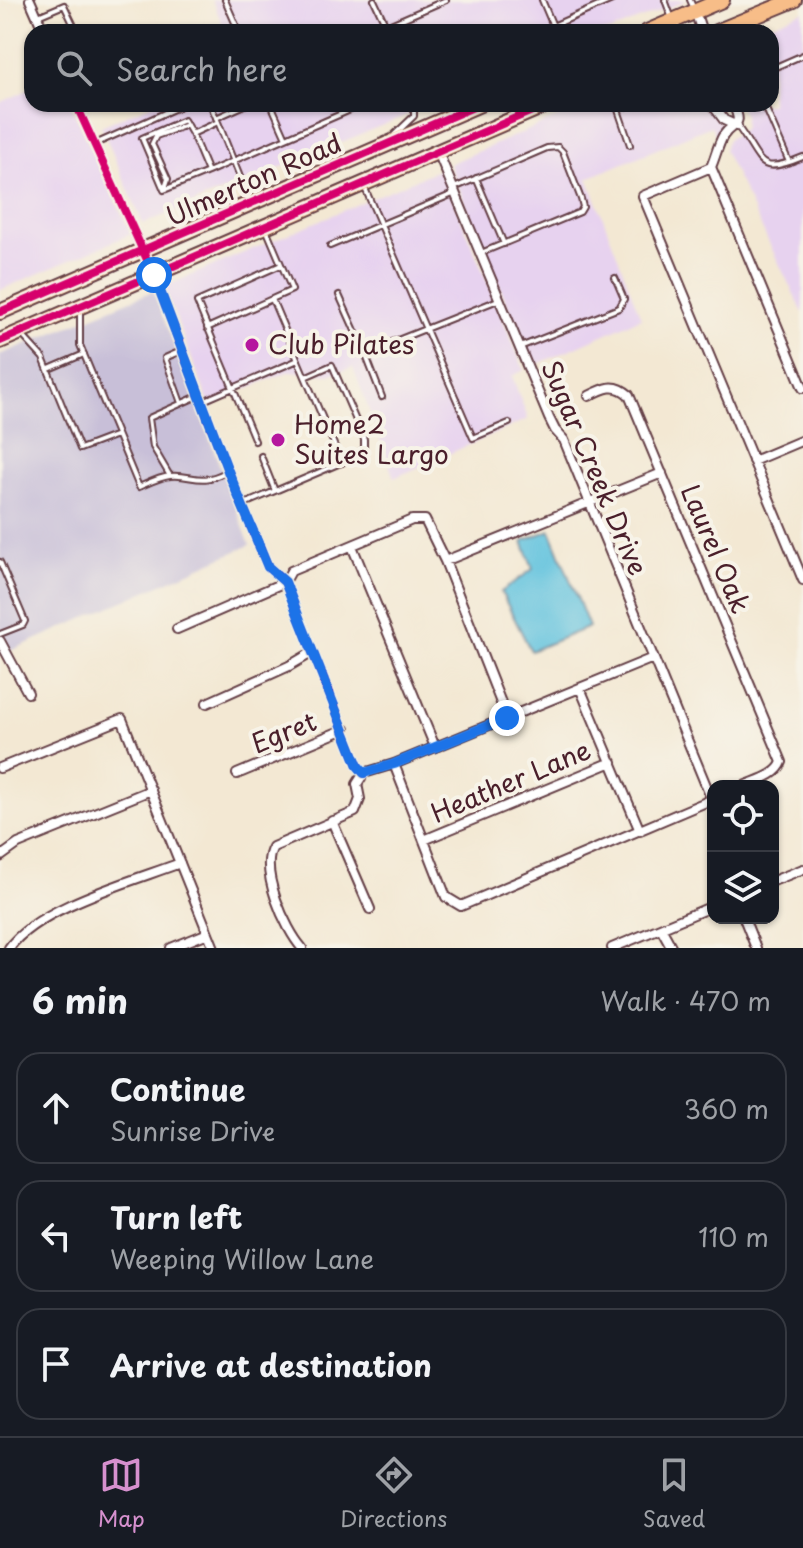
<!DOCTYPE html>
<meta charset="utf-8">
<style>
body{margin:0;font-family:"Playpen Sans",sans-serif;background:#20242c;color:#f1f3f6}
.controls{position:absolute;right:24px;bottom:24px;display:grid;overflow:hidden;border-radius:16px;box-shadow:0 2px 6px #0004}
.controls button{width:72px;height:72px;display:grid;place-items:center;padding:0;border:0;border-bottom:2px solid #363941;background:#171b24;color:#f1f3f6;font:40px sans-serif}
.stop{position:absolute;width:24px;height:24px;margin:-18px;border:6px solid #1a73e8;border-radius:50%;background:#fff}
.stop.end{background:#1a73e8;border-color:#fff;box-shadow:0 2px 8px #0008}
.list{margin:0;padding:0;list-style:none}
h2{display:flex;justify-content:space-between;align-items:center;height:104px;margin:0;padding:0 32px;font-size:34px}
h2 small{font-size:26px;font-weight:400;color:#9ea1a6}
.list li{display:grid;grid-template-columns:52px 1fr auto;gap:24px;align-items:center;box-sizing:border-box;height:112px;margin:0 16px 16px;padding:0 16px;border:2px solid #363941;border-radius:24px}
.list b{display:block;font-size:30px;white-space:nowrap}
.list p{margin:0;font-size:26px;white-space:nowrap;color:#9ea1a6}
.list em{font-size:26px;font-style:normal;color:#9ea1a6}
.icon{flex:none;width:44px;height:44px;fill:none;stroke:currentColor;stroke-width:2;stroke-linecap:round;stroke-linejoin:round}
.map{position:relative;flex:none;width:803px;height:948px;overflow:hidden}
.search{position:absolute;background:#171b24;box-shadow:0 2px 6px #0004;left:24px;right:24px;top:24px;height:88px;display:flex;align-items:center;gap:20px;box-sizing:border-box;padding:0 28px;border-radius:24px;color:#9ea1a6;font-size:30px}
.sheet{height:488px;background:#171b24}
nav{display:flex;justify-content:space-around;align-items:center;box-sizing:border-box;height:112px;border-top:2px solid #363941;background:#171b24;font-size:22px;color:#9ea1a6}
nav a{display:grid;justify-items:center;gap:4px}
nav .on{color:#d690ce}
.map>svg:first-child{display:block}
.built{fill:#e7d2ef}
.industrial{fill:#c8bfd8}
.water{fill:#60c2de;stroke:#557084;stroke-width:2}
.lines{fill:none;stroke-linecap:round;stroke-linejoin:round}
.lane-casing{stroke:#633d44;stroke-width:8}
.street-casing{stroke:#633d44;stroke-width:12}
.primary-casing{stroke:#633d44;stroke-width:18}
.lane{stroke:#fff;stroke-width:4}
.street{stroke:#fff;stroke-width:8}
.primary{stroke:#f7bd88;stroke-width:14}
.cycleway-casing{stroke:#f7f3e8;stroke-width:13}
.cycleway{stroke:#d6006c;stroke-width:8}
.route{stroke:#1a73e8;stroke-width:10}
.poi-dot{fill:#b5179e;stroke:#f7f3e8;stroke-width:3}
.labels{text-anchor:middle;stroke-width:8;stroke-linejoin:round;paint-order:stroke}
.street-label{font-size:26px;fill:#4a1f2b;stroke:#f7f3e8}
.poi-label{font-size:26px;fill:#4a1f2b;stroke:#f7f3e8;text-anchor:start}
</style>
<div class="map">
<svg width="803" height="948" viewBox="0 0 803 948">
<rect width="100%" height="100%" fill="#f7f3e8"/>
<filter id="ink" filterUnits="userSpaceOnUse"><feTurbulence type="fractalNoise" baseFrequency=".0125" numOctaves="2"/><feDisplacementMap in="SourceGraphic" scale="16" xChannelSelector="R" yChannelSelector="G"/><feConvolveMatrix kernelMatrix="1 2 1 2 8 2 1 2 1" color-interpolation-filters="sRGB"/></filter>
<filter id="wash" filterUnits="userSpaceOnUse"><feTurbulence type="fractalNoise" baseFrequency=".006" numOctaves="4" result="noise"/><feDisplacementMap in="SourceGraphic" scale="32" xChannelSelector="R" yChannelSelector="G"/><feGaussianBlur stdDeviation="1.8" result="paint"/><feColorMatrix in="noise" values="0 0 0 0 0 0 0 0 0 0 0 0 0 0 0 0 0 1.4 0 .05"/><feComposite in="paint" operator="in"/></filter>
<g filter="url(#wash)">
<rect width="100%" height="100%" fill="#f3e8d3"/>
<path class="built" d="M212,0H687L609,32H226Z
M803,11V313L724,150L728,139L740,132L744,127V115L739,104H771V32H755Z
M32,88V104H70L131,234L0,290V103Z
M153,104H434L143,224L101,126Z
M589,104H705L725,127L717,137L711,126L588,178L641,318L533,366L449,164Z
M440,169L524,370L512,376L528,419L394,478L353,367L328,375L290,371L225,397L211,408L164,287Z"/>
<path class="industrial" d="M153,291L250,545L10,651L0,628V355Z"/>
<path class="water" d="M550,530L589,627L531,651L501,592L533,569L523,541Z"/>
</g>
<g filter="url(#ink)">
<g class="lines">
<defs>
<path id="lane" d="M225,0L239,32
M374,0L389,32
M542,0L553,26
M665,0L671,16
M690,0L694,9
M38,16L64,5L75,28
M386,26L446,0
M539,32L612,0
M771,69L803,55
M436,104L441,106L448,104
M616,104L630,145
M764,104L789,162
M618,109L634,104
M81,110L93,104
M216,118L245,105
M218,122L250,202
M738,127C764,163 757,176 803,157
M393,136L414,116V104
M286,138L364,104
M95,144L185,104
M208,172L286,138L271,104
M476,178L504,244
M364,186L473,438L509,423
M165,188L168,179L152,144L156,136L187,125
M454,188L547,148L558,147L563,152L581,199L583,207L580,212L481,253
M164,190L208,172L192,134L218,122L210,104
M164,190L142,138L184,120L192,134
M330,246L453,194
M339,295L365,353L498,300
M272,299L305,377L332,365L364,439V448L357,456L275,491
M80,310V345L139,487C148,483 160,477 170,476C194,474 198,486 226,472
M207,328L292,290L267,231
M22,335L43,358L80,449L117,435
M520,347L619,308L624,299L615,278
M365,353L382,397
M49,369L84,354
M305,377L342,463
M203,401L298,360
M181,403L165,358L181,351
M255,441L197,302L281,265
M170,476L153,447L149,418L198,396
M242,505L275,491L261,456
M0,562L25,621L23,625L0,634"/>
<path id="street" d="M30,0L44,32
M695,11L702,32
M673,21L677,32
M76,104L154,275L228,471L268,567L285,582L358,766L364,773
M712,104L724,120L737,126
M438,152L549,418L555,430L564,440L712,800
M711,167C715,158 718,145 723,136C734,120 744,128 733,104
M803,388L711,167L643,196L803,580
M589,396C604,388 615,382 629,395L782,762C777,776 757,780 744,786
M753,461L803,440
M352,546L435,747
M445,561L662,473
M177,629L285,582L291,571L412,520H425L445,561L507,718
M0,641L28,693
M580,688L640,831
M207,703L289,666L313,652
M394,764L446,897L461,906L713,799
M0,768L122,719L214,948
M364,773L394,764L653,658
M237,774L345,729
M332,821L370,909
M424,840L612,762
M0,857L18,844L151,790
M773,881L803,869
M744,918L756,948
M661,928L672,948
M9,948C38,907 133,881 180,863
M171,948L208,933
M302,948C285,929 259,870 273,847L355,812L360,799L357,784L364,773
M612,948L713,906"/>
<path id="primary" d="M647,32L722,0
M716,32L794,0
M0,312L480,104
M0,341L548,104"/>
</defs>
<use href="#lane" class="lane-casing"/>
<use href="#street" class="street-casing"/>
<use href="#primary" class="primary-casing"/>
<use href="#lane" class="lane"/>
<use href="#street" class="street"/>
<use href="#primary" class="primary"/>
<defs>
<path id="cycleway" d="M76,104L154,275L228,471L268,567L285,582L358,766L364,773
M0,312L480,104
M0,341L548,104"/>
</defs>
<use href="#cycleway" class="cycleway-casing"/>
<use href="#cycleway" class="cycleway"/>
</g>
</g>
<g class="lines" filter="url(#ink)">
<path class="route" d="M154,275L228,471L268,567L285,582L358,766L364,773L394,764L507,718"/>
</g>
<g class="poi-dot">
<circle cx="252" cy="345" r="8"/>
<circle cx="278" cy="440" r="8"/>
</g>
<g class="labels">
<g class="street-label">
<text transform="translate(254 180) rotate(-24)" y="9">Ulmerton Road</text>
<text transform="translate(594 468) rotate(67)" y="9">Sugar Creek Drive</text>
<text transform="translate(715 549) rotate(67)" y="9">Laurel Oak</text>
<text transform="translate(284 733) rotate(-22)" y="9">Egret</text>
<text transform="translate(511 782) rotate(-23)" y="9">Heather Lane</text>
</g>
<g class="poi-label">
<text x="268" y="354">Club Pilates</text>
<text x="294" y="434">Home2<tspan x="294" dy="30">Suites Largo</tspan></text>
</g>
</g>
</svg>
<div class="controls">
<button><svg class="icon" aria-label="locate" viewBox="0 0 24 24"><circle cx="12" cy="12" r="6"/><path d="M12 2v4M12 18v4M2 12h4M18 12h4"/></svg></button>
<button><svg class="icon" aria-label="layers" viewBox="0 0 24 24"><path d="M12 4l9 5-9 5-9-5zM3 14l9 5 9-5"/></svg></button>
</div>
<div class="stop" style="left:154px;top:275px"></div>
<div class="stop end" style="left:507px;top:718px"></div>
<div class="search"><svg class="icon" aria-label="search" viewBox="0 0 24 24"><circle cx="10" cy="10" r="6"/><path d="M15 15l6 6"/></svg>Search here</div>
</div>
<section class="sheet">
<h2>6 min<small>Walk · 470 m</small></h2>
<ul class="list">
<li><svg class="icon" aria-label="ahead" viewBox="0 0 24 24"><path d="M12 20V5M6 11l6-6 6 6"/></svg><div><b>Continue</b><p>Sunrise Drive</p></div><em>360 m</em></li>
<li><svg class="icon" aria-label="left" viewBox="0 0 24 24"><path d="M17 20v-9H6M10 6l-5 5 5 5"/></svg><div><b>Turn left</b><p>Weeping Willow Lane</p></div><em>110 m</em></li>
<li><svg class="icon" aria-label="arrive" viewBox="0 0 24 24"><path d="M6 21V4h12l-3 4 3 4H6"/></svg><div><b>Arrive at destination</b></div></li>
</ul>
</section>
<nav>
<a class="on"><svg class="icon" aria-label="map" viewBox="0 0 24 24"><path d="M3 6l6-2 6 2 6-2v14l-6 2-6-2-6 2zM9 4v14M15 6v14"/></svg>Map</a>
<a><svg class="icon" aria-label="directions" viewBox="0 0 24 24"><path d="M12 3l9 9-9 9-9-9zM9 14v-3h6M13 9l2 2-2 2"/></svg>Directions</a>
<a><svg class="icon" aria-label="saved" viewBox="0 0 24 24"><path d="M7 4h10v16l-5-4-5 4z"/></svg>Saved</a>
</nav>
